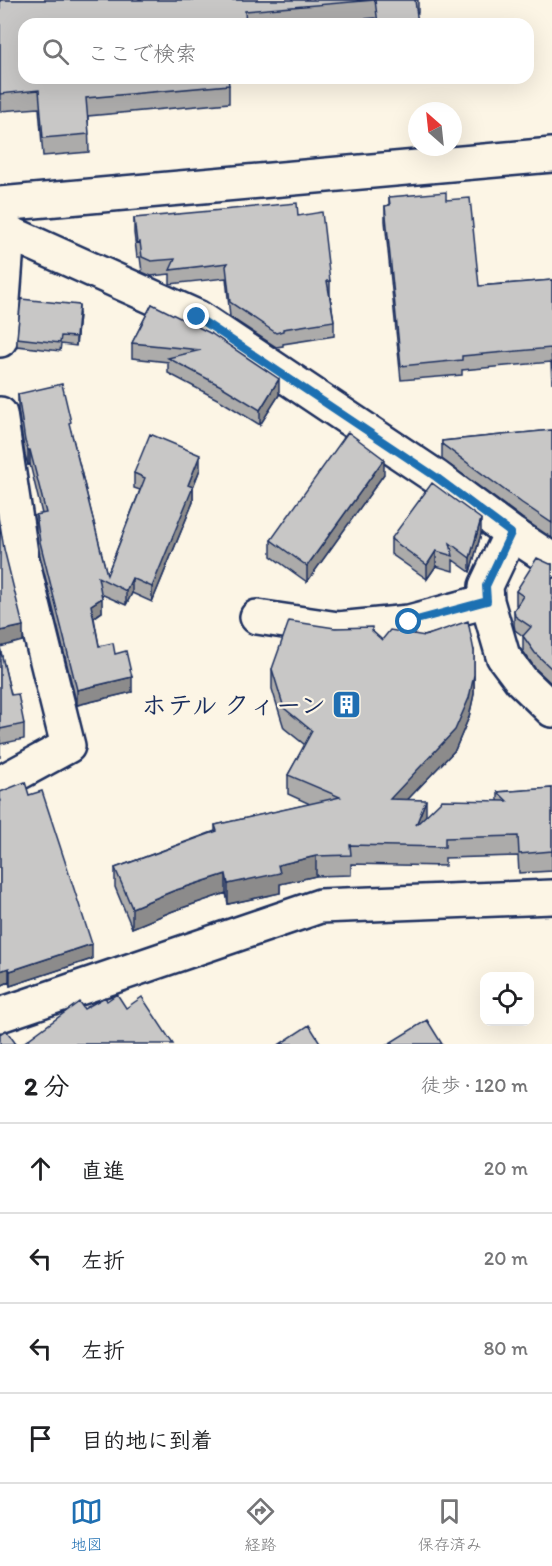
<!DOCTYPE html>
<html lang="ja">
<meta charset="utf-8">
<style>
body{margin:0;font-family:Itim,"Klee One",sans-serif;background:#f6f6f6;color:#202124}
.controls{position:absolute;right:18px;bottom:18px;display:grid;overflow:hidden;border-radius:12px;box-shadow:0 6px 24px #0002}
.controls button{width:54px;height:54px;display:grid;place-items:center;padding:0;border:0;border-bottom:2px solid #e0e0e0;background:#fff;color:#202124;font:30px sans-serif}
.compass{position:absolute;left:408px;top:102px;width:54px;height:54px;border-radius:50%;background:#fff;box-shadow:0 6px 24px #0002;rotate:333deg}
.stop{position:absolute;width:18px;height:18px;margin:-14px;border:4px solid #1f6fb2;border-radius:50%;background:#fff}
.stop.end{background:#1f6fb2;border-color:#fff;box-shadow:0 2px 6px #0008}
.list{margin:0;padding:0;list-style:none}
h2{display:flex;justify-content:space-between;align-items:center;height:78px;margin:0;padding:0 24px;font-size:26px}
h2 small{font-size:20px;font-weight:400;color:#757577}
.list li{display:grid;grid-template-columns:39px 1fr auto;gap:18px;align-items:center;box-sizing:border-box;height:90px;padding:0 24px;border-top:2px solid #e0e0e0}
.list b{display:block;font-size:22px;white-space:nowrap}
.list em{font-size:20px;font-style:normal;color:#757577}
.icon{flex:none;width:33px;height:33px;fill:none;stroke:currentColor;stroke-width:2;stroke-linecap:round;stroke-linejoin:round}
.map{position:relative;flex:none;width:552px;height:1044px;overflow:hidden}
.search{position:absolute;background:#fff;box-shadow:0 6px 24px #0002;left:18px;right:18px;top:18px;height:66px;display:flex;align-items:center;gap:15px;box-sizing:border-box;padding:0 21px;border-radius:18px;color:#757577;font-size:22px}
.sheet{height:438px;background:#fff}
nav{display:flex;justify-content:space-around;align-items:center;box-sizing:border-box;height:84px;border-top:2px solid #e0e0e0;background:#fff;font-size:16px;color:#757577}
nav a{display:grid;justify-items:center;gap:3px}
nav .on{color:#1f6fb2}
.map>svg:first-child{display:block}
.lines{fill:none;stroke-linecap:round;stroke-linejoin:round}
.minor-casing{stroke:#1b2f5e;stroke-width:38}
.minor{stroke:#fcf5e5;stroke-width:33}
.wall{fill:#acabaa;stroke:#1b2f5e;stroke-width:1.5}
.shaded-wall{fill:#8c8b8b;stroke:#1b2f5e;stroke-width:1.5}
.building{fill:#c8c7c6;stroke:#1b2f5e;stroke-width:1.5}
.route{stroke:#1f6fb2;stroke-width:8}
.labels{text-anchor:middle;stroke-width:4.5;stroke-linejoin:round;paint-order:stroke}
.poi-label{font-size:26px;font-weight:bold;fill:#1b2f5e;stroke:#fcf5e5;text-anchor:end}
</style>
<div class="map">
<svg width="552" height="1044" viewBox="0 0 552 1044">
<rect width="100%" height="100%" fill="#fcf5e5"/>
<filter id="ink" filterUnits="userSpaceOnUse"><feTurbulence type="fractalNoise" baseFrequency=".0167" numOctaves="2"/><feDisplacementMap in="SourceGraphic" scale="12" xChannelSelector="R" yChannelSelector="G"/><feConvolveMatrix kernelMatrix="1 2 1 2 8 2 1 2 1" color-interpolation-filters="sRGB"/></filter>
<g filter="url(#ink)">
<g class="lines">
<defs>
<path id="minor" d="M0,204L552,155
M0,227L8,232L197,317L436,477L511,533L552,560
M0,340L8,232
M0,414L22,560L68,746L0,783
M511,533L486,586L487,601L503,656L521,680L552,710
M257,617L338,629L409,622L487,601
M0,1015L320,906L552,897"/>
</defs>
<use href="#minor" class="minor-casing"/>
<use href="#minor" class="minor"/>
</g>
<path class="wall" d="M0,0H418V13H416L418,24H376L375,18L295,24H24L229,85V103L88,116L89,152L43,156L39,108L0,111Z
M389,197L446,200L479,286L552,280V383L551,362L462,370V375L401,380L385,221V206H389Z
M298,216L330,281V295L334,321V336L283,344V346L276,347L230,317L226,278L170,284V274L151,276L142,272L140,257H137L134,233V218Z
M152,304L279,395L260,425L221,401L168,373V362L132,358V343Z
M79,314L76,346L61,344L60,351L17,346V338Z
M18,394L71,431L107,575L140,490L134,488V473L200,469L193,487V502L152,602L132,593L126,605L101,594L102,612L94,618L99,646L115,654L132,692L77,705L40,556L36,530V515L42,514L30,464L28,465L25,455L18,409Z
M552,430V538L522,518L442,459V441Z
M384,474L307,582L271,556V540Z
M481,534L470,572L453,560V571L436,566L427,579L391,554V539Z
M550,564H552V684L535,668L523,651V636L515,630L514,625V610L517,606L516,605V591Z
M335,628L372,631L382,640L474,670V694L469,717L455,750L408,799L426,815L498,801V792L552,788V871L519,873L518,856L445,858V866L351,864V875L316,876L280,884V893L228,904L226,893L173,911L132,928L115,887V868L215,831V825L310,804L288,794V775L305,745L284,728L272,689V669Z
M0,648L11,695L24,724V739L0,744V758Z
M0,792L92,959L10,986L9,982L0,986Z"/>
<path class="shaded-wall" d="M79,305V314L76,346V337Z
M279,379V395L260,425V410Z
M28,450H30V464L28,465Z
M200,455V469L193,487V502L152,602V587L188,485Z
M384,459V474L307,582V566Z
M481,519V534L470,572V558Z
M436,551V566L427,579V565Z
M132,578V593L126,605V591Z
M102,598V612L91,619V605Z
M23,626V641L0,647V631Z
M474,651V694L469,717L455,750L390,818V799Z
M132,677V692L77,705V690Z
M426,800V819L416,825Z
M316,856V876L280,884V893L228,904V884L278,865Z
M226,874V893L173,911L132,928V908L173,891Z
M92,944V959L10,986V971Z
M9,968V982L0,986V971Z"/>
<path class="building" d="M0,0H415L418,24H378L375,0L245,11L246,24H24V78H228L229,85L86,98L89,134L43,138L39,90L0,94Z
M446,192V200L470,198L479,286L552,280V368L551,348L462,356V360L401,366L385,206L390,205L389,197Z
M297,203L298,216L322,212L330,281H327L334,321L283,329V331L276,333L230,302L226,266L228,263L170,270L175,259L151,261L142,257L140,242L137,243L134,218Z
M21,299L79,305L76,337L61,336L60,343L17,338Z
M152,304L212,334L279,379L260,410L221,386L168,358L201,350L132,343Z
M62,384L71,422L69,423L107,575L145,478L134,473L150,434L200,455L188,485L193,487L152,587L132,578L126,591L98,577L102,598L91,605L99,646L113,643L115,654L126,651L132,677L77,690L40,542L36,515L46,513L30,450H28L25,441L18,394Z
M552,430V523L522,503L442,444V441Z
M348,432L384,459L307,566L271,540Z
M432,483L481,519L470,558L450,543L453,556L436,551L427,565L391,539Z
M0,524L4,549L23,626L0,631Z
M537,558L550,564H552V669L535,653L523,636L531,627L515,616L514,610L523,596L516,591Z
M289,621L335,628L372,627V631L382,640L390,630L425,636L468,621L474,651V675L469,698L455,730L390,799L426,800L416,825L442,800L507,801L498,792L552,788V851L519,854L518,836L445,838V847L350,845L351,855L316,856L278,865L280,873L228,884L226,874L173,891L132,908L115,868L217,831L215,825L340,797L288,775L312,731L284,708L272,669Z
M0,648L11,695L18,694L24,724L0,729Z
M25,782L29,795L42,791L92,944L10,971L9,968L0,971V802L1,801L0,798V792Z
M117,994L126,1008L142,997L173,1044H22L79,1002L84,1009L105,997L107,1001Z
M427,1020L442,1044H388Z
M309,1025L321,1044H280Z
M6,1030L16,1044H0V1034Z"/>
</g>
<g class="lines" filter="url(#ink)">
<path class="route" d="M197,317L436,477L511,533L486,586L487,601L409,622"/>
</g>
<defs>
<symbol id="building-square" viewBox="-11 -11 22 22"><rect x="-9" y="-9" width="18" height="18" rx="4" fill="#1f6fb2" stroke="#fcf5e5"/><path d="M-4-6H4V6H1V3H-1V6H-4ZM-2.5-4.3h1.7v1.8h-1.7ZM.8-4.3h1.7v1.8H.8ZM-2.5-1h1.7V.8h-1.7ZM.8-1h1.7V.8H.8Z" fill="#fff"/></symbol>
</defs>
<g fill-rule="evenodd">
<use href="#building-square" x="330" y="688" width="33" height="33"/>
</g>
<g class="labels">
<g class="poi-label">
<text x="326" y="714">ホテル クィーン</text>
</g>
</g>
</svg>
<div class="controls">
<button><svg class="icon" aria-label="locate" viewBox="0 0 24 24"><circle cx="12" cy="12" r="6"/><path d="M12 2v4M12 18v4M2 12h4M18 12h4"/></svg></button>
</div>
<svg class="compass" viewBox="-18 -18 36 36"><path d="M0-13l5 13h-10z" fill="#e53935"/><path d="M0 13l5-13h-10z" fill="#757577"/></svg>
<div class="stop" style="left:409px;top:622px"></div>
<div class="stop end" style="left:197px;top:317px"></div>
<div class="search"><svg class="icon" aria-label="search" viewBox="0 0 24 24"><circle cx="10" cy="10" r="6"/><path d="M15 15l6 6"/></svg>ここで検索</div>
</div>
<section class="sheet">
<h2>2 分<small>徒歩 · 120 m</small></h2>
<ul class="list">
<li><svg class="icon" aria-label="ahead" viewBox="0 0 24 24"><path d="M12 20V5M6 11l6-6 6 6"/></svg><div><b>直進</b></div><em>20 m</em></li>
<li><svg class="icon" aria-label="left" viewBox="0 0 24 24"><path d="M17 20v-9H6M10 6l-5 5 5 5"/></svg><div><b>左折</b></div><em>20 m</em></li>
<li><svg class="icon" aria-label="left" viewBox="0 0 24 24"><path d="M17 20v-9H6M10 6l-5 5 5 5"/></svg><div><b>左折</b></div><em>80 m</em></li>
<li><svg class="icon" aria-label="arrive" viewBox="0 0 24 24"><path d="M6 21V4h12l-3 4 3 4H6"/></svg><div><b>目的地に到着</b></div></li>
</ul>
</section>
<nav>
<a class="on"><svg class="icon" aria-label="map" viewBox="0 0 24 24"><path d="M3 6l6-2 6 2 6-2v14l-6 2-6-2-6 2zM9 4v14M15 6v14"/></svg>地図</a>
<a><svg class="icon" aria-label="directions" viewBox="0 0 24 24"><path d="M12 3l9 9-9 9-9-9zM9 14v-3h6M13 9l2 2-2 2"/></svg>経路</a>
<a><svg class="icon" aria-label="saved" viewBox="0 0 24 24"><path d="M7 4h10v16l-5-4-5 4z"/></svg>保存済み</a>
</nav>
